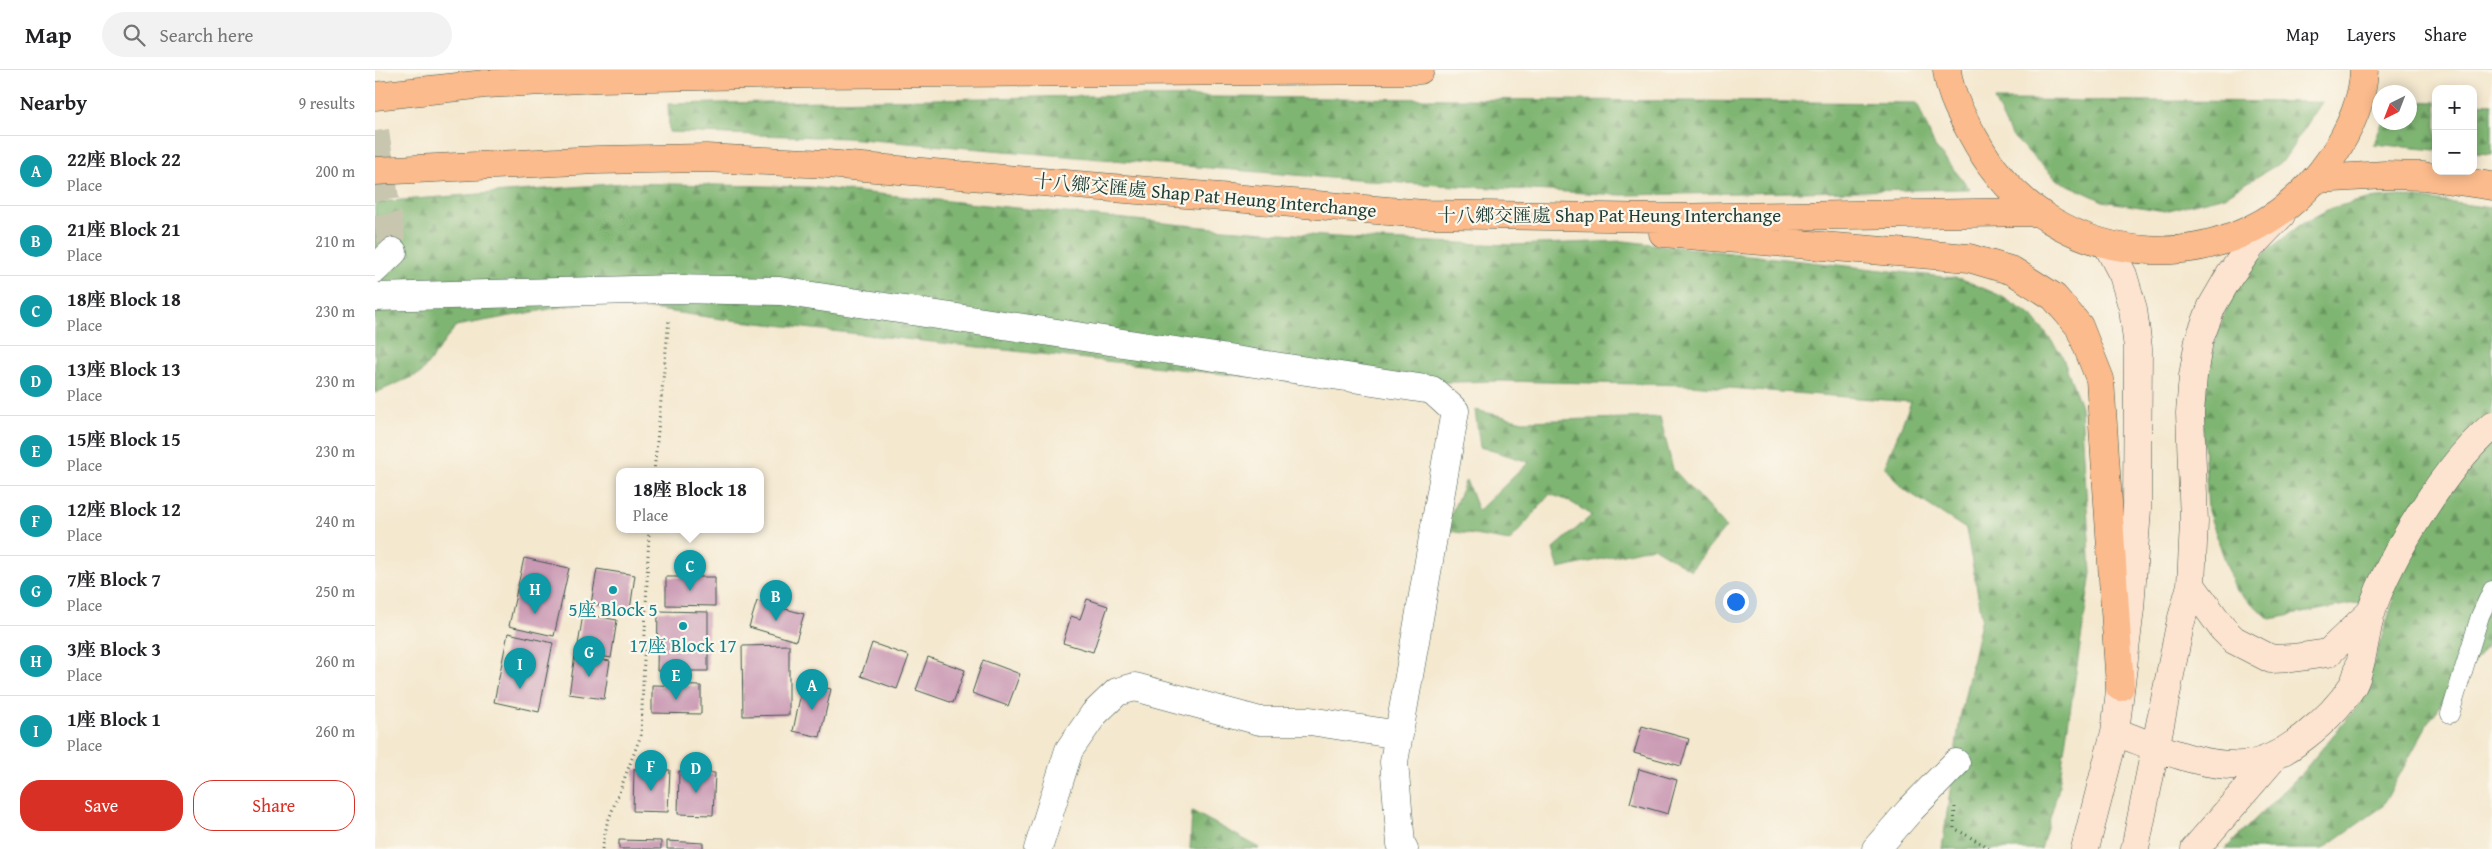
<!DOCTYPE html>
<meta charset="utf-8">
<style>
body{margin:0;font-family:"Gentium Book Plus","Noto Serif TC",serif;background:#f2f2f2;color:#202124}
.controls{position:absolute;right:15px;top:15px;display:grid;overflow:hidden;border-radius:10px;box-shadow:0 2px 12px #0003}
.controls button{width:45px;height:45px;display:grid;place-items:center;padding:0;border:0;border-bottom:1px solid #e0e0e0;background:#fff;color:#202124;font:25px sans-serif}
.compass{position:absolute;left:1997px;top:15px;width:45px;height:45px;border-radius:50%;background:#fff;box-shadow:0 2px 12px #0003;rotate:222deg}
.you{position:absolute;left:1360px;top:531px;width:18px;height:18px;margin:-12px;border:4px solid #fff;border-radius:50%;background:#1a73e8;box-shadow:0 0 0 8px #1a73e833}
.badge{display:grid;place-items:center;width:32px;height:32px;border-radius:50%;background:#d93025;color:#fff;font-size:16px;font-weight:700}
.pin{position:absolute;translate:-50% -41px;filter:drop-shadow(0 1px 2px #0008)}
.pin::after{content:'';position:absolute;top:26px;width:18px;height:15px;background:inherit;clip-path:polygon(0 0,100% 0,50% 100%)}
.popup{position:absolute;left:241px;top:398px;width:148px;height:65px;box-sizing:border-box;display:grid;place-content:center;border-radius:10px;background:#fff;filter:drop-shadow(0 1px 4px #0005);font-size:16px;white-space:nowrap;color:#757577}
.popup b{font-size:19px;color:#202124}
.popup::after{content:'';position:absolute;left:50%;top:100%;margin-left:-10px;border:10px solid transparent;border-top-color:#fff}
.list{margin:0;padding:0;list-style:none}
h2{display:flex;justify-content:space-between;align-items:center;height:65px;margin:0;padding:0 20px;font-size:21px}
h2 small{font-size:16px;font-weight:400;color:#757577}
.list li{display:grid;grid-template-columns:32px 1fr auto;gap:15px;align-items:center;box-sizing:border-box;height:70px;padding:0 20px;border-top:1px solid #e0e0e0}
.list b{display:block;font-size:19px;white-space:nowrap}
.list p{margin:0;font-size:16px;white-space:nowrap;color:#757577}
.list em{font-size:16px;font-style:normal;color:#757577}
.actions{display:flex;gap:10px;padding:15px 20px}
.actions a{flex:1;padding:11px 0;border:1px solid #d93025;border-radius:20px;text-align:center;font-size:18px;color:#d93025}
.actions .main{background:#d93025;color:#fff}
.icon{flex:none;width:28px;height:28px;fill:none;stroke:currentColor;stroke-width:2;stroke-linecap:round;stroke-linejoin:round}
.map{position:relative;flex:none;width:2117px;height:779px;overflow:hidden}
header{display:flex;align-items:center;gap:30px;box-sizing:border-box;height:70px;padding:0 25px;background:#fff;border-bottom:1px solid #e0e0e0}
header strong{font-size:24px}
nav{display:flex;gap:28px;margin-inline-start:auto;font-size:18px}
.search{width:350px;height:45px;background:#f2f2f2;display:flex;align-items:center;gap:12px;box-sizing:border-box;padding:0 18px;border-radius:28px;color:#757577;font-size:19px}
main{display:flex}
aside{flex:1;background:#fff}
.map>svg:first-child{display:block}
.forest{fill:url(#forest-firs);stroke:#4f7953}
.building{fill:#ca9ab4}
.lines{fill:none;stroke-linecap:round;stroke-linejoin:round}
.street-tunnel{stroke:#c9c6b0;stroke-width:28;stroke-dasharray:28 14;stroke-linecap:butt}
.lane-casing{stroke:#3f574b;stroke-width:19}
.street-casing{stroke:#3f574b;stroke-width:29}
.secondary-casing{stroke:#3f574b;stroke-width:29}
.primary-casing{stroke:#3f574b;stroke-width:29}
.highway-casing{stroke:#3f574b;stroke-width:29}
.path{stroke:#3f574b;stroke-width:3;stroke-dasharray:1 4;stroke-linecap:butt}
.lane{stroke:#fff;stroke-width:18}
.street{stroke:#fff;stroke-width:28}
.secondary{stroke:#fde4d1;stroke-width:28}
.primary{stroke:#fbbb8c;stroke-width:28}
.highway{stroke:#fbbb8c;stroke-width:28}
.culture-dot{fill:#0f9aa8;stroke:#fbf7ec;stroke-width:2}
.labels{text-anchor:middle;stroke-width:4.5;stroke-linejoin:round;paint-order:stroke}
.street-label{font-size:19px;fill:#1f3d34;stroke:#fbf7ec}
.culture-label{font-size:19px;fill:#0d838f;stroke:#fbf7ec}
</style>
<header>
<strong>Map</strong>
<div class="search"><svg class="icon" aria-label="search" viewBox="0 0 24 24"><circle cx="10" cy="10" r="6"/><path d="M15 15l6 6"/></svg>Search here</div>
<nav><a>Map</a><a>Layers</a><a>Share</a></nav>
</header>
<main>
<aside>
<h2>Nearby<small>9 results</small></h2>
<ul class="list">
<li><span class="badge" style="background:#0f9aa8">A</span><div><b>22座 Block 22</b><p>Place</p></div><em>200 m</em></li>
<li><span class="badge" style="background:#0f9aa8">B</span><div><b>21座 Block 21</b><p>Place</p></div><em>210 m</em></li>
<li><span class="badge" style="background:#0f9aa8">C</span><div><b>18座 Block 18</b><p>Place</p></div><em>230 m</em></li>
<li><span class="badge" style="background:#0f9aa8">D</span><div><b>13座 Block 13</b><p>Place</p></div><em>230 m</em></li>
<li><span class="badge" style="background:#0f9aa8">E</span><div><b>15座 Block 15</b><p>Place</p></div><em>230 m</em></li>
<li><span class="badge" style="background:#0f9aa8">F</span><div><b>12座 Block 12</b><p>Place</p></div><em>240 m</em></li>
<li><span class="badge" style="background:#0f9aa8">G</span><div><b>7座 Block 7</b><p>Place</p></div><em>250 m</em></li>
<li><span class="badge" style="background:#0f9aa8">H</span><div><b>3座 Block 3</b><p>Place</p></div><em>260 m</em></li>
<li><span class="badge" style="background:#0f9aa8">I</span><div><b>1座 Block 1</b><p>Place</p></div><em>260 m</em></li>
</ul>
<div class="actions"><a class="main">Save</a><a>Share</a></div>
</aside>
<div class="map">
<svg width="2117" height="779" viewBox="0 0 2117 779">
<defs>
<pattern id="forest-firs" width="22" height="20" patternUnits="userSpaceOnUse" patternTransform="scale(1.25)"><rect width="22" height="20" fill="#7fb572"/><path d="M5 1l3.5 6h-7zM16 11l3.5 6h-7z" fill="#67945e"/></pattern>
</defs>
<rect width="100%" height="100%" fill="#fbf7ec"/>
<filter id="ink" filterUnits="userSpaceOnUse"><feTurbulence type="fractalNoise" baseFrequency=".02" numOctaves="2"/><feDisplacementMap in="SourceGraphic" scale="10" xChannelSelector="R" yChannelSelector="G"/><feConvolveMatrix kernelMatrix="1 2 1 2 8 2 1 2 1" color-interpolation-filters="sRGB"/></filter>
<filter id="wash" filterUnits="userSpaceOnUse"><feTurbulence type="fractalNoise" baseFrequency=".0096" numOctaves="4" result="noise"/><feDisplacementMap in="SourceGraphic" scale="20" xChannelSelector="R" yChannelSelector="G"/><feGaussianBlur stdDeviation="1.12" result="paint"/><feColorMatrix in="noise" values="0 0 0 0 0 0 0 0 0 0 0 0 0 0 0 0 0 1.4 0 .05"/><feComposite in="paint" operator="in"/></filter>
<g filter="url(#wash)">
<rect width="100%" height="100%" fill="#f4e8cf"/>
<path class="forest" d="M717,26L1542,33L1560,77L1595,119L1247,125L992,111L472,68L294,62L293,34Z
M1619,30L1947,32L1908,91L1850,126L1790,141L1728,131L1681,109L1636,65Z
M2035,31L2061,32V80L1999,74L2007,53L2034,52Z
M2098,33L2117,34V84L2098,83Z
M249,113L434,117L849,159L1005,170L1136,175L1249,171L1587,209L1626,226L1657,246L1686,283L1706,337L1716,503L1683,721L1666,779H1567L1585,648L1607,547L1591,459L1527,418L1510,396L1536,332L1315,315L1124,311L949,315L347,249L219,231L81,256L46,303L0,323V132Z
M2026,126L2117,138V569L2054,651L2007,737L1947,779H1850L1925,705L1986,632L2019,529L1975,534L1895,549L1860,519L1833,441L1828,357L1834,291L1852,236L1870,206L1893,180L1928,153L1956,138L1992,129Z
M1100,340L1148,351L1285,347L1298,399L1351,457L1316,500L1278,477L1184,499L1178,479L1217,445L1194,431L1175,424L1135,471L1069,460L1091,410L1103,441L1154,392L1105,377Z
M817,741L885,778L884,779H815Z"/>
<g id="blocks">
<path class="building" d="M149,488L194,498L179,566L134,556Z
M222,499L260,505L255,540L216,534Z
M291,507H340V536L291,535Z
M712,529L733,536L718,582L688,573L696,546L705,549Z
M382,531L429,544L421,571L374,557Z
M283,541L333,542V601H282Z
M208,544L242,550L236,588L202,582Z
M133,563L178,573L164,642L119,632Z
M497,573L534,586L522,619L486,606Z
M414,575V645L368,646L367,576Z
M200,585L235,591L229,629L194,624Z
M553,587L590,600L578,633L541,620Z
M608,590L645,604L633,636L597,623Z
M428,613L456,619L445,667L418,661Z
M277,615L326,616V644L277,643Z
M1267,656L1314,669L1306,696L1259,683Z
M259,699L295,700L293,742L258,741Z
M1264,699L1302,710L1293,744L1255,733Z
M304,701L340,703L338,745L303,744Z
M244,770L286,771V779H244Z
M292,771L328,773V779H292Z"/>
</g>
</g>
<g filter="url(#ink)">
<use href="#blocks" fill-opacity="0" stroke="#3f574b" stroke-width="1"/>
<g class="lines">
<path class="street-tunnel" d="M0,61L18,182"/>
<defs>
<path id="lane" d="M2075,644L2105,546L2117,520"/>
<path id="street" d="M0,199L18,182
M0,227L296,219L405,221L1057,320L1080,341L1019,692L1026,774L1029,779
M663,779L694,680L719,644L742,622L760,617L885,651H935L1024,665
M1501,779L1536,739L1581,693"/>
<path id="secondary" d="M1816,515L1848,559L1859,570L1896,589L1918,588L1953,583L1997,541
M1740,662C1780,676 1824,697 1867,695C1907,693 1958,647 1978,615C1986,601 1991,560 1996,542C2015,485 2071,395 2117,356
M1710,779L1740,662L1755,539L1762,439L1763,278L1758,239L1748,205L1733,176
M1760,779L1805,555L1816,515L1819,452L1815,343L1818,306L1824,270L1837,236L1855,205L1876,176L1906,145
M1820,779L1901,685"/>
<path id="primary" d="M1572,0C1575,27 1589,50 1602,73C1677,208 1867,218 1955,90C1973,63 1988,33 1989,0
M0,101L222,90L331,88L452,94L1049,144L1286,148L1660,142
M1288,163L1594,188L1638,201L1679,227L1704,256L1725,309L1745,617"/>
<path id="highway" d="M0,26L110,14L225,8L436,4L1045,0
M1942,109L2010,105L2049,106L2117,116"/>
</defs>
<use href="#lane" class="lane-casing"/>
<use href="#street" class="street-casing"/>
<use href="#secondary" class="secondary-casing"/>
<use href="#primary" class="primary-casing"/>
<use href="#highway" class="highway-casing"/>
<path class="path" d="M279,402L294,249
M1580,737L1579,758L1616,779
M227,779L232,754L266,665L274,460"/>
<use href="#lane" class="lane"/>
<use href="#street" class="street"/>
<use href="#secondary" class="secondary"/>
<use href="#primary" class="primary"/>
<use href="#highway" class="highway"/>
</g>
</g>
<g class="culture-dot">
<circle cx="238" cy="520" r="5"/>
<circle cx="308" cy="556" r="5"/>
</g>
<g class="labels">
<g class="street-label">
<text transform="translate(830 125) rotate(5)" y="7">十八鄉交匯處 Shap Pat Heung Interchange</text>
<text x="1234" y="152">十八鄉交匯處 Shap Pat Heung Interchange</text>
</g>
<g class="culture-label">
<text x="238" y="546">5座 Block 5</text>
<text x="308" y="582">17座 Block 17</text>
</g>
</g>
</svg>
<div class="controls">
<button>+</button>
<button>−</button>
</div>
<svg class="compass" viewBox="-18 -18 36 36"><path d="M0-13l5 13h-10z" fill="#e53935"/><path d="M0 13l5-13h-10z" fill="#757577"/></svg>
<div class="you"></div>
<div class="pin badge" style="left:437px;top:640px;background:#0f9aa8">A</div>
<div class="pin badge" style="left:401px;top:551px;background:#0f9aa8">B</div>
<div class="pin badge" style="left:315px;top:521px;background:#0f9aa8">C</div>
<div class="popup"><b>18座 Block 18</b>Place</div>
<div class="pin badge" style="left:321px;top:723px;background:#0f9aa8">D</div>
<div class="pin badge" style="left:301px;top:630px;background:#0f9aa8">E</div>
<div class="pin badge" style="left:276px;top:721px;background:#0f9aa8">F</div>
<div class="pin badge" style="left:214px;top:607px;background:#0f9aa8">G</div>
<div class="pin badge" style="left:160px;top:544px;background:#0f9aa8">H</div>
<div class="pin badge" style="left:145px;top:619px;background:#0f9aa8">I</div>
</div>
</main>
